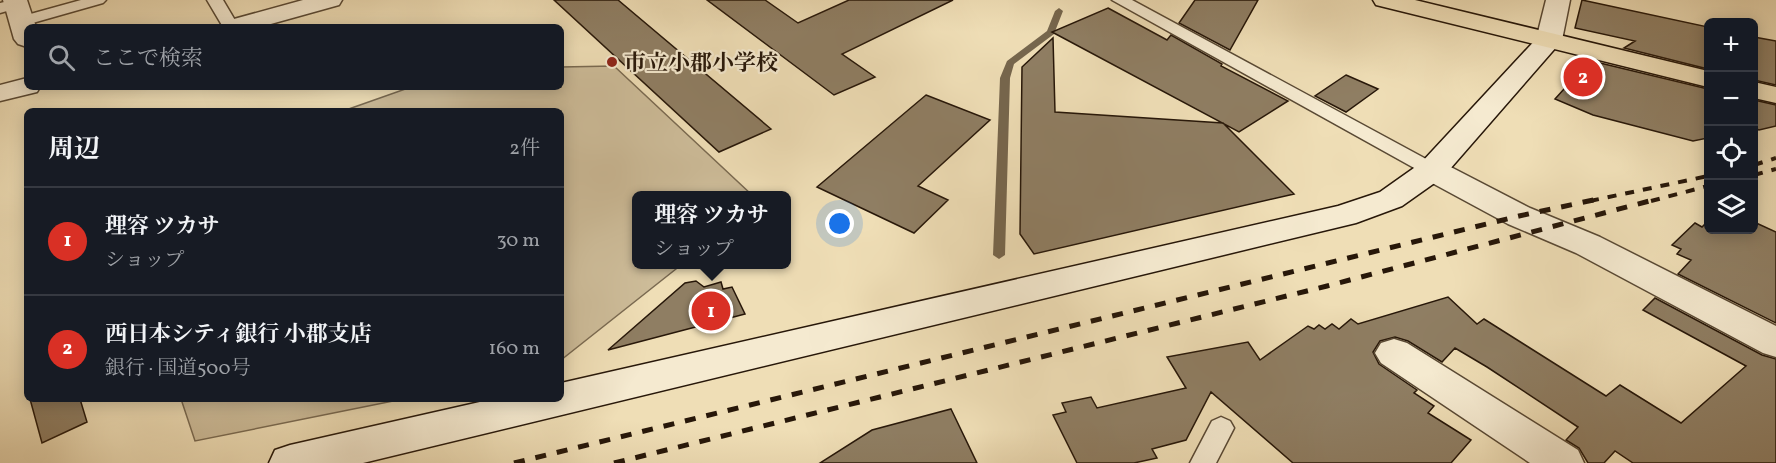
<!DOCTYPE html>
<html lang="ja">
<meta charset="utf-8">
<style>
body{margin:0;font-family:Vollkorn,"Noto Serif JP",serif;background:#242831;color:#f1f3f6}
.controls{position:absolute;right:18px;top:18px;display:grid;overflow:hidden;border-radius:9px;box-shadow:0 3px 15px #0003}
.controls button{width:54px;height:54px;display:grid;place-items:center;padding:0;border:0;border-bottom:2px solid #363941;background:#171b24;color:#f1f3f6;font:30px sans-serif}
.you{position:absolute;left:840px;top:224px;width:21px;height:21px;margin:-15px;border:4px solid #fff;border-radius:50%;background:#1a73e8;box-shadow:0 0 0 9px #1a73e833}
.badge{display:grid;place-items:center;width:39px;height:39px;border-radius:50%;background:#d93025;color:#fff;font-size:20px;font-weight:700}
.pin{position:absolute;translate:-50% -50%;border:3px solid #fff;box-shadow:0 2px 6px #0006}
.popup{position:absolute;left:632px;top:191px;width:159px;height:78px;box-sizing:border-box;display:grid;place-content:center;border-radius:9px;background:#171b24;filter:drop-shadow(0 2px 4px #0005);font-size:20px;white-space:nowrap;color:#9ea1a6}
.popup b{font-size:22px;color:#f1f3f6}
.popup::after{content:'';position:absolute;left:50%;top:100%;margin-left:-12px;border:12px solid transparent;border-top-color:#171b24}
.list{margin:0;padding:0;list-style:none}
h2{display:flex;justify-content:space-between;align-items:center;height:78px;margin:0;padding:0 24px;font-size:26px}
h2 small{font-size:20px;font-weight:400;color:#9ea1a6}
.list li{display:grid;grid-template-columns:39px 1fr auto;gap:18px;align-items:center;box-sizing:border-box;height:108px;padding:0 24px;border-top:2px solid #363941}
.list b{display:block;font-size:22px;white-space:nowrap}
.list p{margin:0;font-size:20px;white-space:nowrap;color:#9ea1a6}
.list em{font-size:20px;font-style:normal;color:#9ea1a6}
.icon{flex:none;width:33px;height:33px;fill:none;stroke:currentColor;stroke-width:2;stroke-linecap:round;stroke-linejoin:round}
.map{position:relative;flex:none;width:1776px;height:463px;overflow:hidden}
.search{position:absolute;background:#171b24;box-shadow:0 3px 15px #0003;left:24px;top:24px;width:540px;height:66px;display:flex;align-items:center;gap:15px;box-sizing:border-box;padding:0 21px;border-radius:9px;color:#9ea1a6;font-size:22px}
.panel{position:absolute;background:#171b24;box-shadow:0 3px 15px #0003;left:24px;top:108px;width:540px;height:294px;border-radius:9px}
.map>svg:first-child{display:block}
.green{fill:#cdbc99;stroke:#7a6a51;stroke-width:1.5}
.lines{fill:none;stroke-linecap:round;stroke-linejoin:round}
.stream{fill:#76664d;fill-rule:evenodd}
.building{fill:#8f7e63;stroke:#271709;stroke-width:1.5}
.lane-casing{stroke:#594934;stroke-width:3}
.street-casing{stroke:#594934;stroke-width:3}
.secondary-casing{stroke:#271709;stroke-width:3}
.highway-casing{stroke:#271709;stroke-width:3}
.lane{fill:#f5ead0;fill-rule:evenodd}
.street{fill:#f5ead0;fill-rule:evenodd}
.secondary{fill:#f5ead0;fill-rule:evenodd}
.highway{fill:#efdeb6;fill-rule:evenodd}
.rail-far1{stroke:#271709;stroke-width:4;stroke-dasharray:9 9;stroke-linecap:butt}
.rail{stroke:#271709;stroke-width:5;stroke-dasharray:11 11;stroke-linecap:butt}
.poi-dot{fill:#8f2418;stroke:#f5ead0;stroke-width:2}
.labels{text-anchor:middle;stroke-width:4.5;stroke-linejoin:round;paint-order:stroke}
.poi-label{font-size:22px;font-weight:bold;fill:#271709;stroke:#f5ead0;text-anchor:start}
</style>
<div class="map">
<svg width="1776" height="463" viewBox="0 0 1776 463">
<rect width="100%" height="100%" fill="#efdeb6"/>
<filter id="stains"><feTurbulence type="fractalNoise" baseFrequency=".00333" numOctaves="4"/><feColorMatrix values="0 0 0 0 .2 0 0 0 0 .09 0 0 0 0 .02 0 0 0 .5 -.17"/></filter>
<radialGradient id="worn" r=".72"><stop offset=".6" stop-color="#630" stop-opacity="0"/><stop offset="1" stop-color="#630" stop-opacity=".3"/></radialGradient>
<path class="green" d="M614,66L752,195L636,196V264L681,265L561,360V111H343L411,87H561V67Z
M181,399H403L195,441Z"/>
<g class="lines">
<path class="stream" d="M1059,8L1063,11L1054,34L1014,64L1010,78L1005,255L999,259L993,255L1000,78L1007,61L1047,31L1055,11Z"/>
</g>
<path class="building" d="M554,0H618L771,129L719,152Z
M707,0H765L798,23L849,0H953L842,54L875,77L834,95Z
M1195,0H1258L1230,50L1179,23Z
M1582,0L1708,27V69L1624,48L1635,41L1575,28Z
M1108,8L1167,40L1171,35L1222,64L1221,66L1288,101L1239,132L1052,32Z
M1754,37L1776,41V85L1754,80Z
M1053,38L1055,112L1223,123L1294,194L1034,254L1020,234L1022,67Z
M1600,63L1708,89V138L1693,141L1593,115L1555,99L1573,79Z
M1346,75L1378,89L1346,112L1315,96Z
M926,95L990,120L918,186L948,200L914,233L817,187Z
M1754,100L1776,105V126L1759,130L1754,128Z
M1708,221V230H1754V222L1776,232V323L1678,274L1691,260L1677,254L1681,249L1672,245L1695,223L1702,227Z
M696,281L704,287L721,282L723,289L732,287L745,314L608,350L685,283Z
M1448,297L1477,324L1484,319L1606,396L1620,385L1681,423L1746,366L1643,310L1655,298L1762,355L1776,359V463H1633L1615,451L1604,463H1588L1579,448L1566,440L1578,427L1487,367L1455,348L1442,362L1408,341L1395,337L1380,341L1373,352L1379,364L1417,390L1414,393L1434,406L1428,413L1471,440L1451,463H1293L1211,392L1186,440L1152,449L1157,458L1134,463H1077L1053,415L1066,412L1062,403L1091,397L1097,408L1186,388L1167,357L1248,342L1260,360L1308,326L1314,329L1319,325L1325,329L1332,324L1339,329L1351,319L1358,324Z
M30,399H80L87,422L42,443Z
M951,409L977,463H820L872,430Z"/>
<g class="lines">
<defs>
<path id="lane" d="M13,0L21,1L24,4L21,7L0,13V3Z
M81,0H106L103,3L22,26L14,21L16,18Z
M207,0H223L239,27H223Z
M1112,0H1132L1439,166L1442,170L1439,174H1425Z
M1221,417L1230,421L1234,428L1216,463H1190L1212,421Z"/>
<path id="street" d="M3,0H27L36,27H27V47L18,44L14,39Z
M303,0H342L339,5L260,27H219L223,22Z
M1546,0H1570L1562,40L1558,45L1549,48L1540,45L1536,40Z
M27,78V87H40L37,92L0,101V85Z
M1432,160L1443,163L1530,208L1600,237L1776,326V357L1763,353L1576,253L1508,224L1421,177L1417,170L1421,163Z
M1394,339L1407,343L1578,450L1584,463H1530L1381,363L1375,353L1381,343Z"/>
<path id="secondary" d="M1549,32L1558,35L1562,40L1558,45L1443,177L1402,206L1356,223L363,463H269L275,450L290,445L493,399H561V383L1338,206L1380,192L1421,163L1540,35Z"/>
<path id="highway" d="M1373,0H1415L1708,71V87L1376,5Z
M1754,82L1776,87V103L1754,98Z"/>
</defs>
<use href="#lane" class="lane-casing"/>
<use href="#street" class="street-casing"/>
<use href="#secondary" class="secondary-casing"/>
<use href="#highway" class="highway-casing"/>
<use href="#lane" class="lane"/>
<use href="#street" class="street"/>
<use href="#secondary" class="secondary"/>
<use href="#highway" class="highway"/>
<path class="rail-far1" d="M1754,165L1776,158
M1754,175L1776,169
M1590,201L1708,176
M1651,201L1708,186"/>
<path class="rail" d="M514,463L1519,216L1598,199
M614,463L1327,286L1657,199"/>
</g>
<circle class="poi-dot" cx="612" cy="62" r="6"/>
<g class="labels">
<g class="poi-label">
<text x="624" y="70">市立小郡小学校</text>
</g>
</g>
<rect width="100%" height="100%" filter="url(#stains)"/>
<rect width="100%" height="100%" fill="url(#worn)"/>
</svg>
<div class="controls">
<button>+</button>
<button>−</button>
<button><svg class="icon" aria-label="locate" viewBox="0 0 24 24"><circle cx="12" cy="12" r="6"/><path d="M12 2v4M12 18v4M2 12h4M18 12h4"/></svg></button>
<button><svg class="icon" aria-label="layers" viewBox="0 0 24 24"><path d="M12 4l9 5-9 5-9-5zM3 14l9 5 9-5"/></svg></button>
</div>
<div class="you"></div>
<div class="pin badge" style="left:711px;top:311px">1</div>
<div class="popup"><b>理容 ツカサ</b>ショップ</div>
<div class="pin badge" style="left:1583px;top:77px">2</div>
<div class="search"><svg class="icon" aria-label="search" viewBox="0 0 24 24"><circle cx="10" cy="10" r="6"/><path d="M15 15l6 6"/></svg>ここで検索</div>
<section class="panel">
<h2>周辺<small>2件</small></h2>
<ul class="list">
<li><span class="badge">1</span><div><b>理容 ツカサ</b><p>ショップ</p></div><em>30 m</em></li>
<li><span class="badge">2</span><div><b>西日本シティ銀行 小郡支店</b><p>銀行 · 国道500号</p></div><em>160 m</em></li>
</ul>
</section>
</div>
